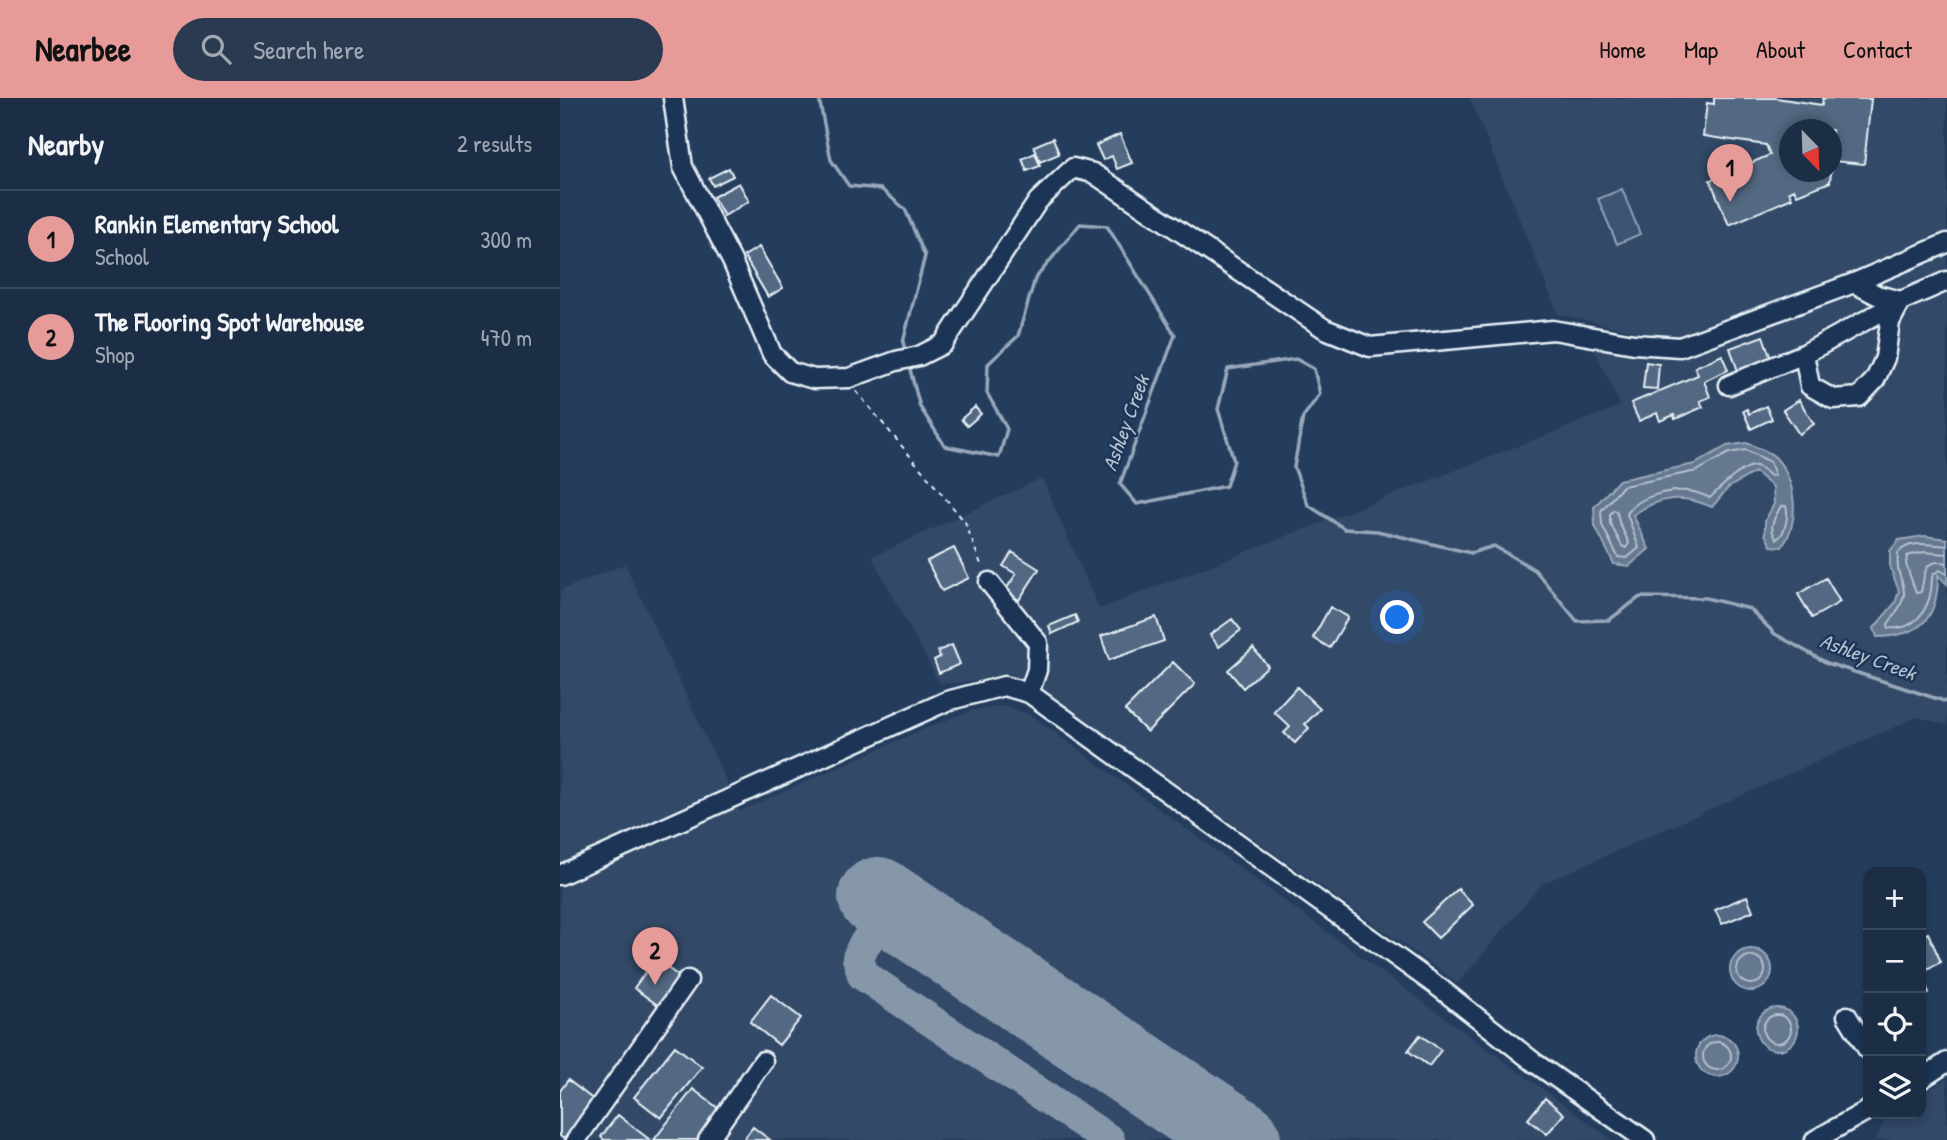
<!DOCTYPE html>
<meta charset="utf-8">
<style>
body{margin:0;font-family:"Patrick Hand",sans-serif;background:#293a51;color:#f1f3f6}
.controls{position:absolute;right:21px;bottom:21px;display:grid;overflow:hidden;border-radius:14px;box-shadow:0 4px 10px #0003}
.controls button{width:63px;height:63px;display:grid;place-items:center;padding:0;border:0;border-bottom:2px solid #3a4a5f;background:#1c2e46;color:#f1f3f6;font:35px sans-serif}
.compass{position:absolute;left:1219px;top:21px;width:63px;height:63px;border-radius:50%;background:#1c2e46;box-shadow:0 4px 10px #0003;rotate:157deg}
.you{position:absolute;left:838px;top:520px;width:24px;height:24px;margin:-18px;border:5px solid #fff;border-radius:50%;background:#1a73e8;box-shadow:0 0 0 10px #1a73e833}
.badge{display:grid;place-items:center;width:46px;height:46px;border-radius:50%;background:#e69b98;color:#111;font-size:23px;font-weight:700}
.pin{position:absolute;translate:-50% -58px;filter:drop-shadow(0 2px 4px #0008)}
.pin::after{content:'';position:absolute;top:37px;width:24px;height:21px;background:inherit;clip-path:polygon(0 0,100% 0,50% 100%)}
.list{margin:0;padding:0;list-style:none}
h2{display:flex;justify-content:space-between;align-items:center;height:91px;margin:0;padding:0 28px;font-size:30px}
h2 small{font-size:23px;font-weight:400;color:#a0a8b3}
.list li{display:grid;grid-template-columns:46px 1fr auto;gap:21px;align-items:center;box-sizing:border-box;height:98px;padding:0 28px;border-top:2px solid #3a4a5f}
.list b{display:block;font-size:26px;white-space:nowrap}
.list p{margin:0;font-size:23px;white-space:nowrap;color:#a0a8b3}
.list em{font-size:23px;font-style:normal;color:#a0a8b3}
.icon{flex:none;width:38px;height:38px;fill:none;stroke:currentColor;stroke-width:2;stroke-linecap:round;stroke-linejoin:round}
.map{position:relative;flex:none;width:1387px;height:1042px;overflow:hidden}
header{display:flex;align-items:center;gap:42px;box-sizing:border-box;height:98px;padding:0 35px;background:#e69b98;color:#111}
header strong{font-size:33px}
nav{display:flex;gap:38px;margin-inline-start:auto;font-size:24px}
.search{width:490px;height:63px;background:#293a51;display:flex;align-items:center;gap:18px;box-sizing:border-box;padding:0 24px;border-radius:38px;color:#a0a8b3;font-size:26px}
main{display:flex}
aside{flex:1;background:#1c2e46}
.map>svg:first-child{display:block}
.built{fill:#334a68;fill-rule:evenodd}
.green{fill:#3e5472;stroke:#93a2b5;stroke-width:2}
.water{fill:#657890;stroke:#99a8ba;stroke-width:2}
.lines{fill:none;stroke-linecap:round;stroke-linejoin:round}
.shore{stroke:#b4c1ce;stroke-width:2}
.stream{stroke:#99a8ba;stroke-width:3.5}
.taxiway{stroke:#8697aa;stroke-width:32}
.runway{stroke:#8697aa;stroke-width:80}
.building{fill:#536782;stroke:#e8f1f8;stroke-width:2}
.minor-casing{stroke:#e8f1f8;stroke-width:23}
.path{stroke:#e8f1f8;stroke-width:2;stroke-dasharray:5 5;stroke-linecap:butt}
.minor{stroke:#1d3557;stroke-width:18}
.labels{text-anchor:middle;stroke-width:5;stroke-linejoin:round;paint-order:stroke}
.water-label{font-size:21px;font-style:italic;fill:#b4c1ce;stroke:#1d3557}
</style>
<header>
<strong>Nearbee</strong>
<div class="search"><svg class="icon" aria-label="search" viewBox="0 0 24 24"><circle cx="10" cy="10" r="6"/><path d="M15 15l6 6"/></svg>Search here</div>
<nav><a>Home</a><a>Map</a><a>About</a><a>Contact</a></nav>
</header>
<main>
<aside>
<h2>Nearby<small>2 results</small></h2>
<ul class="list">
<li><span class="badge">1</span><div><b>Rankin Elementary School</b><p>School</p></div><em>300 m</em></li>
<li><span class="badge">2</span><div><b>The Flooring Spot Warehouse</b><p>Shop</p></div><em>470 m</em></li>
</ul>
</aside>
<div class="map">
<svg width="1387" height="1042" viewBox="0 0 1387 1042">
<rect width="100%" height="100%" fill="#253d5d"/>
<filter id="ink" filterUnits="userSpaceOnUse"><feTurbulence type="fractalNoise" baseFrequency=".0143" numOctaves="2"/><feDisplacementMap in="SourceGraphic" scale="14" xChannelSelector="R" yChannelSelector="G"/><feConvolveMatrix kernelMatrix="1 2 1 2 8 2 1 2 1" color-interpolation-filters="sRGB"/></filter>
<g filter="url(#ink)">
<path class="built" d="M910,0H1387V135L1290,177L1145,231L1116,238L1086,236L998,216ZM1230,32H1272V74H1230Z
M1387,154V627L1357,619L982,786L898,885L489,596L435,581L380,586L312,459L482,380L539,511L1061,308L1034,251L1119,258Z
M65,466L180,713L366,630L413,612L445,608L472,618L1052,1042H0V493Z
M1387,981V1042H1316L1325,1020L1331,1016H1361V997Z"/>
<path class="green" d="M1062,91L1080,136L1057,146L1038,101Z"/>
<path class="water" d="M1186,345C1195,349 1210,353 1216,360C1237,384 1240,424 1222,449L1211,448L1205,436V423L1214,406L1213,389L1195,374L1168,390L1152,409C1122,396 1100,398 1073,417L1089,451L1069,468L1054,466L1035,428L1034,409L1059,382L1135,366L1167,348Z
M1364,438L1387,441V486L1378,477C1378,522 1360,538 1317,539L1314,530L1335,505L1339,493L1330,469V453L1339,442Z
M1170 872a21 21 0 1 1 42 0a21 21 0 1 1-42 0Z
M1196 931a21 21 0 1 1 42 0a21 21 0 1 1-42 0Z
M1136 958a21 21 0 1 1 42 0a21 21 0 1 1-42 0Z"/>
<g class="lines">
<path class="shore" d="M1186,352L1210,364L1215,377L1211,378C1207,375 1202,369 1197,368C1184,365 1158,392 1150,400C1145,398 1139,395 1134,394C1113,390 1078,397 1067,416L1079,450L1067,460L1058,459L1042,427L1041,413L1063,388L1137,373L1169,355Z
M1221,408H1226C1229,418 1225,436 1217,441C1207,430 1215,419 1221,408Z
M1054,412L1057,414L1059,424L1069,445L1066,450L1062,448L1050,425V416Z
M1387,448C1371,447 1349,441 1338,455C1334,492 1360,484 1328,526L1329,530C1352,533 1367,515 1371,493C1372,487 1371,482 1373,476L1380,472L1387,476
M1387,456L1364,454L1347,458L1346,466L1356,495L1361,494C1365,478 1362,459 1387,465
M1177 872a14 14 0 1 1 28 0a14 14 0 1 1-28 0Z
M1203 931a14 14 0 1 1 28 0a14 14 0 1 1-28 0Z
M1143 958a14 14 0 1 1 28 0a14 14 0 1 1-28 0Z"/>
<path class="stream" d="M259,0L271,62L289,88L321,91L345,111L365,158L343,244L346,257
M349,268L360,309L385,348L439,359L447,331L427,295L428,266L458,238L475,181L520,126L547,128L615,237L560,386L577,406L666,388L674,363L658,311L668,271L736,261L754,271L760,296L743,319L734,369L748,407L785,431L817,433L911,455L934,448L975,472L1017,523L1049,522L1080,499L1146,500L1190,511L1215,536L1267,565L1387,604"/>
<path class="taxiway" d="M332,808L303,848L298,860L303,877L549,1042"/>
<path class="runway" d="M318,799L681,1042"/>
</g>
<path class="building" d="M1154,0H1216L1262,7L1263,0L1311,1L1304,66L1273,63L1272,73V32H1230V74H1271L1270,84L1237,97L1234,91L1229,94L1232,100L1169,127L1150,82L1210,57L1206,47L1143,38L1147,5L1154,6Z
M560,36L572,65L557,71L552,58L543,62L536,47Z
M493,40L499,56L480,64L474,48Z
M475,55L480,68L467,73L462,61Z
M169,70L173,78L153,88L149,80Z
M179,85L189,103L164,118L153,99Z
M199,149L223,190L208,199L184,158Z
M1203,238L1212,264L1179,276L1170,250Z
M1162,257L1168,272L1144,283L1150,299L1140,303L1143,309L1115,321L1114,317L1100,323L1097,315L1079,323L1071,305L1138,277L1135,269Z
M1086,264L1099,266L1097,291L1083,290Z
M1239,302L1254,326L1239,336L1223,312Z
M1206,308L1212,321L1191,331L1183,313L1187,311L1189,316Z
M415,309L421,316L407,328L401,321Z
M394,450L409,480L382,493L367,463Z
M452,454L479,471L459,502L445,493L456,476L443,468Z
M1266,480L1280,504L1252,520L1238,496Z
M770,509L788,519L770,550L753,540Z
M515,517L518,524L492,536L489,528Z
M596,519L604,543L549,562L541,538Z
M672,521L681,532L659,549L650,537Z
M392,547L400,566L379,575L374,562L380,559L378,553Z
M693,550L708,568L683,590L668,572Z
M613,564L635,586L587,634L565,612Z
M737,589L760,611L745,626L749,630L735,645L724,635L730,629L714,614Z
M898,791L913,807L878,840L862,824Z
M1187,798L1193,813L1162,826L1155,812Z
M1368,835L1381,864L1361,874V838Z
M95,861L120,879L99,908L74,890Z
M1361,876L1369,895L1361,899Z
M211,897L241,920L219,947L190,924Z
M860,937L881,952L869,968L848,953Z
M115,948L142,969L101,1020L74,999Z
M8,982L35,1003L4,1041L0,1038V993Z
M133,991L163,1014L157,1017L137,1042H94Z
M985,1000L1004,1016L987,1036L968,1021Z
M58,1017L90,1042H44L41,1039Z
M193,1029L210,1042H183Z"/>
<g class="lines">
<defs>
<path id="minor" d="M113,0L123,69L172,163L212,256L230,274L254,281L289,280L336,263L359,258L383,246L478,103L513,70L533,75L765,231L810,249L993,232L1074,246L1120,249L1294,185L1317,197L1341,203
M1294,185L1387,145
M1244,256L1250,288L1273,301L1299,299L1315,282L1325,260L1330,224L1341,203
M1169,287L1244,256L1341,203L1387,183
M429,484L478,545L477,572L469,595
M0,777L387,603L444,588L469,595L881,891L975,965L1085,1042
M1287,918L1308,952
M1361,981L1387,964
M16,1042L128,882
M148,1042L203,963
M1255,1042L1308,1012"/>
</defs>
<use href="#minor" class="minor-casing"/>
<path class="path" d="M296,293L405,424L422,469"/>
<use href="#minor" class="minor"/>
</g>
</g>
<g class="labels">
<g class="water-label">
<text transform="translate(566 325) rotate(-70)" y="7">Ashley Creek</text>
<text transform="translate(1308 559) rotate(20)" y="7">Ashley Creek</text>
</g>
</g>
</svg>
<div class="controls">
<button>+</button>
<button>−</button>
<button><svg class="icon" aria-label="locate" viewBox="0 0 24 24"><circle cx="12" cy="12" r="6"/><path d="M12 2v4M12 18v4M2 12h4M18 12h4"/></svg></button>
<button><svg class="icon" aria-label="layers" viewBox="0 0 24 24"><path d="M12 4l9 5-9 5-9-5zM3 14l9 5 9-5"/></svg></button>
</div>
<svg class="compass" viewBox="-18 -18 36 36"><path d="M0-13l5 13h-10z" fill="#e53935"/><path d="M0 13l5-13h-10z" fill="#a0a8b3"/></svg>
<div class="you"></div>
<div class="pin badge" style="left:1170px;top:104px">1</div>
<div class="pin badge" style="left:95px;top:887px">2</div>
</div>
</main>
